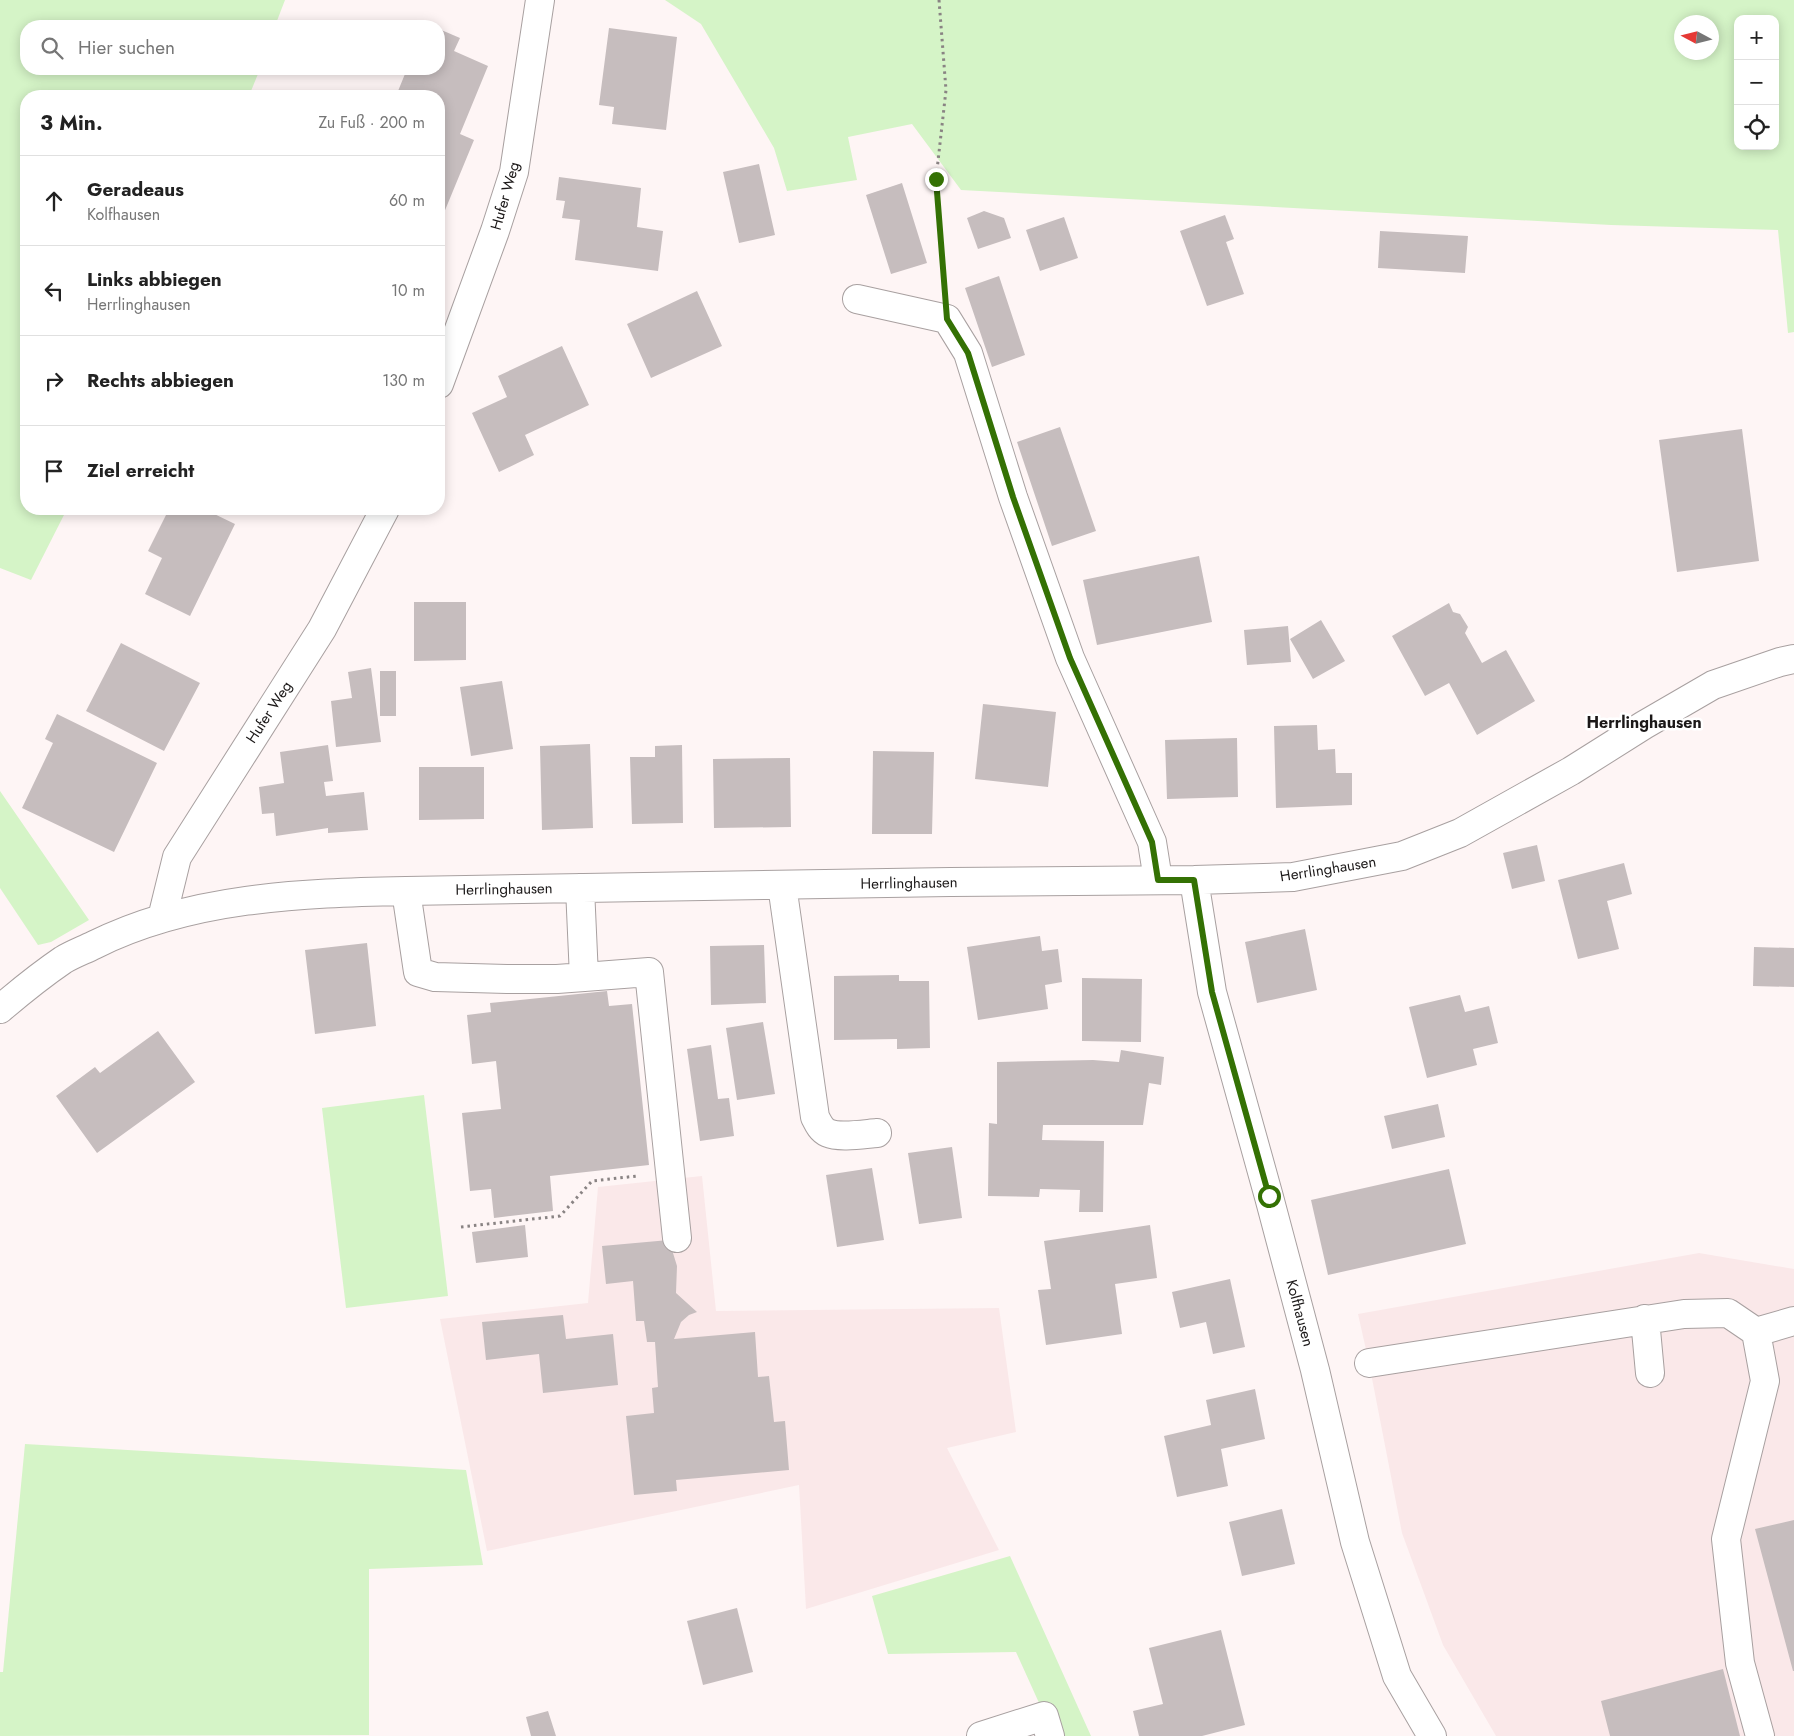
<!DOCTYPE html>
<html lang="de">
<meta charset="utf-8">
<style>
body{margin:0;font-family:Jost,sans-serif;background:#f6f6f6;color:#222}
.controls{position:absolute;right:15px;top:15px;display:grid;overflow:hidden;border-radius:10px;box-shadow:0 2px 12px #0003}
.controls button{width:45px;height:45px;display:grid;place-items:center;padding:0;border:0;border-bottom:1px solid #e0e0e0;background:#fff;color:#222;font:25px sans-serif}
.compass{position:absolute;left:1674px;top:15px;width:45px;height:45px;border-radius:50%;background:#fff;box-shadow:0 2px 12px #0003;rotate:277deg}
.stop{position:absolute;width:15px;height:15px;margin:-11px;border:4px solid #347104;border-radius:50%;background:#fff}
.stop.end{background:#347104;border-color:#fff;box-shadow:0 1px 5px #0008}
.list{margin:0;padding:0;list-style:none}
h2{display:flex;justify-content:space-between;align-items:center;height:65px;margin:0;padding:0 20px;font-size:21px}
h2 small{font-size:16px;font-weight:400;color:#767676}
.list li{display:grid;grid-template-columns:32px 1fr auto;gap:15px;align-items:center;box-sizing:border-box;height:90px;padding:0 20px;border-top:1px solid #e0e0e0}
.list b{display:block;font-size:19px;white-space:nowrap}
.list p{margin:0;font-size:16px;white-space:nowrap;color:#767676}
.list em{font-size:16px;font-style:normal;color:#767676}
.icon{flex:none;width:28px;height:28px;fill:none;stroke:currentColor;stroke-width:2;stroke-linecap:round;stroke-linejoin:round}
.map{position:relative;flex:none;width:1794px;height:1736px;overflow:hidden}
.search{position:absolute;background:#fff;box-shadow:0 2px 12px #0003;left:20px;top:20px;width:425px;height:55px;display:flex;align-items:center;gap:12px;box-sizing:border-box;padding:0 18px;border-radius:20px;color:#767676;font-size:19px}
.panel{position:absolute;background:#fff;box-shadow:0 2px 12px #0003;left:20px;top:90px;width:425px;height:425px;border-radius:20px}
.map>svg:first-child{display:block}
.built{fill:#fae8e9}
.green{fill:#d5f4c7;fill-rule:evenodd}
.building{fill:#c6bdbe}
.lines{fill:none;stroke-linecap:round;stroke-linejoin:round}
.minor-casing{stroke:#a8a0a0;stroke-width:30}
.path{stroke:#898383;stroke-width:3;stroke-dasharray:2.5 4;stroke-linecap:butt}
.minor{stroke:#fff;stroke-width:28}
.route{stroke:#347104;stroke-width:6}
.labels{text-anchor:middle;stroke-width:5;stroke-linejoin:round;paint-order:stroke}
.street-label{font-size:15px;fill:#1b1818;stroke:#fff}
.neighbourhood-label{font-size:16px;font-weight:bold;fill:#1b1818;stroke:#fff}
</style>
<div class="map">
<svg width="1794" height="1736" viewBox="0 0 1794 1736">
<rect width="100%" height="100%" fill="#fef5f5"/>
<path class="built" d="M702,1176L716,1311L999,1308L1016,1432L947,1448L999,1550L806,1609L799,1485L487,1551L440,1319L588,1303L598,1187Z
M1699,1253L1794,1269V1736H1496L1443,1645L1402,1533L1369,1363L1358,1314Z"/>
<path class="green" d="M0,0H285L275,26H26V69H260L249,96H26V509H67L31,580L0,568Z
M665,0H1794V332L1788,333L1778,230L1611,225L961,190L912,124L848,137L857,180L787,191L774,148L701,24ZM1738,19H1775V146H1738ZM1682,22H1712V52H1682Z
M0,791L89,920L51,942L38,945L0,888Z
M424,1095L448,1296L346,1308L322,1108Z
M25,1444L466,1470L483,1565L369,1569V1735L0,1736V1672H3Z
M1010,1556L1091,1736H1054L1016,1652L888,1654L872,1596Z"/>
<path class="building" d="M609,28L677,37L666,130L612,124L614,107L599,105Z
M439,29L460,38L454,51L488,66L460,134L474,140L441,220L439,219V96H396L407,69H439Z
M759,164L775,235L739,243L723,172Z
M559,177L641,188L637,227L663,231L658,271L575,260L580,220L562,218L565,201L556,200Z
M902,183L927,263L891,274L866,195Z
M984,211L1004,218L1011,238L978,249L967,218Z
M1225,215L1234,239L1226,242L1244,294L1207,306L1180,231Z
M1064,217L1078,258L1040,271L1026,230Z
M1380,231L1468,236L1465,273L1378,268Z
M999,276L1025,355L992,367L965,288Z
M697,291L722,346L651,378L627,324Z
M562,346L589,405L525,435L534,455L499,472L472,413L507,397L498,376Z
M1060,427L1096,531L1052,546L1017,442Z
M1742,429L1759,561L1677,572L1659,440Z
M169,509H204L235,524L190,616L145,594L162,558L148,551Z
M1199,556L1212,622L1097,645L1083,580Z
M414,602H466V660L414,661Z
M1449,603L1453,612L1460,614L1468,627L1465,633L1482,663L1506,650L1535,701L1477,735L1449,683L1425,696L1392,636Z
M1321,620L1345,661L1313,679L1290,639Z
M1288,626L1291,662L1247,665L1244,630Z
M121,643L200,683L164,751L86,711Z
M371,668L381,742L336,747L331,701L352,698L348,672Z
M380,671H396V716H380Z
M502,681L513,749L471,756L460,687Z
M983,704L1056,712L1048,787L975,779Z
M57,714L157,763L114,852L22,808L53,743L45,739Z
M1317,725L1318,750L1335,749L1336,773H1352V805L1276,808L1274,726Z
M1237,738L1238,797L1167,799L1165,740Z
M590,744L593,828L542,830L540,746Z
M328,745L333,781L324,782L326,796L364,792L368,830L328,833V828L276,836L274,813L262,814L259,787L284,783L280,752Z
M682,745L683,823L632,824L630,757H655V746Z
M873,751L934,752L932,834H872Z
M790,758L791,827L714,828L713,759Z
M419,767H484V819L419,820Z
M1537,845L1545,881L1512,889L1503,853Z
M1624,863L1632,894L1607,901L1619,949L1578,959L1558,880Z
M1305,929L1317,990L1257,1003L1245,942Z
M1040,936L1042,951L1058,949L1062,982L1045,985L1048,1009L978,1020L967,947Z
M367,943L376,1026L315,1034L305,950Z
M764,945L766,1003L711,1005L710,946Z
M1754,947L1794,948V987L1753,986Z
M899,975V981H929L930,1048L897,1049V1039L834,1040V976Z
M1082,978L1142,979L1141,1042L1082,1041Z
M607,991L609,1006L632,1004L649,1165L550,1176L553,1211L494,1218L491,1189L470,1191L462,1113L501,1109L496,1061L472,1064L467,1015L491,1012L490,1003Z
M1460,995L1465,1012L1489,1006L1498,1043L1473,1049L1477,1065L1427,1078L1409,1007Z
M763,1022L775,1094L737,1100L726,1028Z
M158,1031L195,1082L97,1153L56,1096L95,1067L100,1073Z
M711,1045L718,1099L729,1098L734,1136L700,1141L687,1049Z
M1121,1050L1164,1057L1161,1085L1149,1083L1143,1125H1043L1042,1140L1104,1141L1103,1212H1079L1080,1190L1040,1189L1039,1197L988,1196L989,1123L997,1124V1062L1093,1060L1119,1062Z
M1438,1104L1445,1137L1392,1149L1384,1116Z
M952,1147L962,1218L919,1224L908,1153Z
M872,1168L884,1240L837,1247L826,1175Z
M1449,1169L1466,1244L1328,1275L1311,1200Z
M525,1225L528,1257L476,1263L472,1232Z
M1150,1225L1157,1278L1115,1284L1122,1334L1046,1345L1038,1290L1051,1289L1044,1241Z
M669,1240L677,1266L676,1293L697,1312L689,1315L681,1322L674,1339L755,1332L758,1377L769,1376L774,1422L785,1421L789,1470L676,1480L677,1491L634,1495L626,1416L654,1413L652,1388L658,1387L655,1342H647L644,1321H636L633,1281L606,1284L602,1246Z
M1230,1279L1245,1347L1213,1354L1206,1322L1180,1328L1172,1292Z
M563,1315L566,1339L613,1334L618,1385L543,1393L539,1354L486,1360L482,1322Z
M1255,1389L1265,1439L1221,1449L1228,1486L1177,1497L1164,1436L1211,1425L1206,1400Z
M1282,1509L1295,1564L1242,1576L1229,1522Z
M1794,1520V1671H1793L1755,1529Z
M737,1608L753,1672L703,1685L687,1621Z
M1221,1630L1245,1725L1202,1736H1139L1133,1711L1163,1704L1149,1648Z
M1723,1669L1740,1736H1610L1601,1701Z
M548,1711L556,1736H531L526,1717Z"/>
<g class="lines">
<defs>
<path id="minor" d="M857,299L947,319L968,353L1013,497L1070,658L1152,842L1158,880
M439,384L495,231L514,172L540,0
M1194,880L1212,992L1269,1197L1315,1370L1355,1542L1397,1676L1432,1736
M782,885L815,1117C818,1123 821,1130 828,1133C839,1138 864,1134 877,1133
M406,891L418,972L435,977L507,979H557L584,977L580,888
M162,918L177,857L322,629L385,509
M584,977L649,972L677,1238
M0,1009C20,992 41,975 63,960C73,954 84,950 94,945C190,897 301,893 406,891L950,882L1194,880L1293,877L1402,856L1460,833L1571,771L1644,725L1713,685L1780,662L1794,659
M1645,1319L1650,1373
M1756,1332L1765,1381L1726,1539L1740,1663L1760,1736
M1369,1363L1684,1314L1728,1313L1756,1332L1794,1321
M981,1736L1044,1716L1050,1736"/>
</defs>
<use href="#minor" class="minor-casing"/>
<path class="path" d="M939,0L946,90L936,179L944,283
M461,1227L560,1216L592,1181L637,1176"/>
<use href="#minor" class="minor"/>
</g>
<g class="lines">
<path class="route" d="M936,179L947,319L968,353L1013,497L1070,658L1152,842L1158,880H1194L1212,992L1269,1196"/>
</g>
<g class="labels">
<g class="street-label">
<text transform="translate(505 196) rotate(-74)" y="5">Hufer Weg</text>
<text transform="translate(269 712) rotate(-57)" y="5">Hufer Weg</text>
<text transform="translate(1328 869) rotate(-9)" y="5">Herrlinghausen</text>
<text transform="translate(909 883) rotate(-1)" y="5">Herrlinghausen</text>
<text transform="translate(504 889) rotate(-1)" y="5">Herrlinghausen</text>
<text transform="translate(1300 1313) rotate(75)" y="5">Kolfhausen</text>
</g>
<g class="neighbourhood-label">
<text x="1644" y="728">Herrlinghausen</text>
</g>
</g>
</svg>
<div class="controls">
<button>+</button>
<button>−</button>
<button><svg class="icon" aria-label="locate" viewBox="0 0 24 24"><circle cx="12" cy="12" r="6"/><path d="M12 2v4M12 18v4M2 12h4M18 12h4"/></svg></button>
</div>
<svg class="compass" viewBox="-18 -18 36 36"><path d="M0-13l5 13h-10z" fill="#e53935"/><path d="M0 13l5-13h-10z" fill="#767676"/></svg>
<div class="stop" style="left:1269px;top:1196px"></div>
<div class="stop end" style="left:936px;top:179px"></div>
<div class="search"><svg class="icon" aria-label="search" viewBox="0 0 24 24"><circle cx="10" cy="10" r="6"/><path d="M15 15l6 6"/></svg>Hier suchen</div>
<section class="panel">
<h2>3 Min.<small>Zu Fuß · 200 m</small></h2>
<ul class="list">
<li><svg class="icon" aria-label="ahead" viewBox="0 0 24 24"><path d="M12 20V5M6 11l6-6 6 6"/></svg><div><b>Geradeaus</b><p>Kolfhausen</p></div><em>60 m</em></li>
<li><svg class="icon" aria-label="left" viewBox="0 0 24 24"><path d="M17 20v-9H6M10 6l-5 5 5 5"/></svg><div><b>Links abbiegen</b><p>Herrlinghausen</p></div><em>10 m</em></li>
<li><svg class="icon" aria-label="right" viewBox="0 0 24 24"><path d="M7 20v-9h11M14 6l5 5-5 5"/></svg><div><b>Rechts abbiegen</b></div><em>130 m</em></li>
<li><svg class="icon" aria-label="arrive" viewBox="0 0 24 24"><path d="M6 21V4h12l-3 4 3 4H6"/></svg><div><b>Ziel erreicht</b></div></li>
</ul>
</section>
</div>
